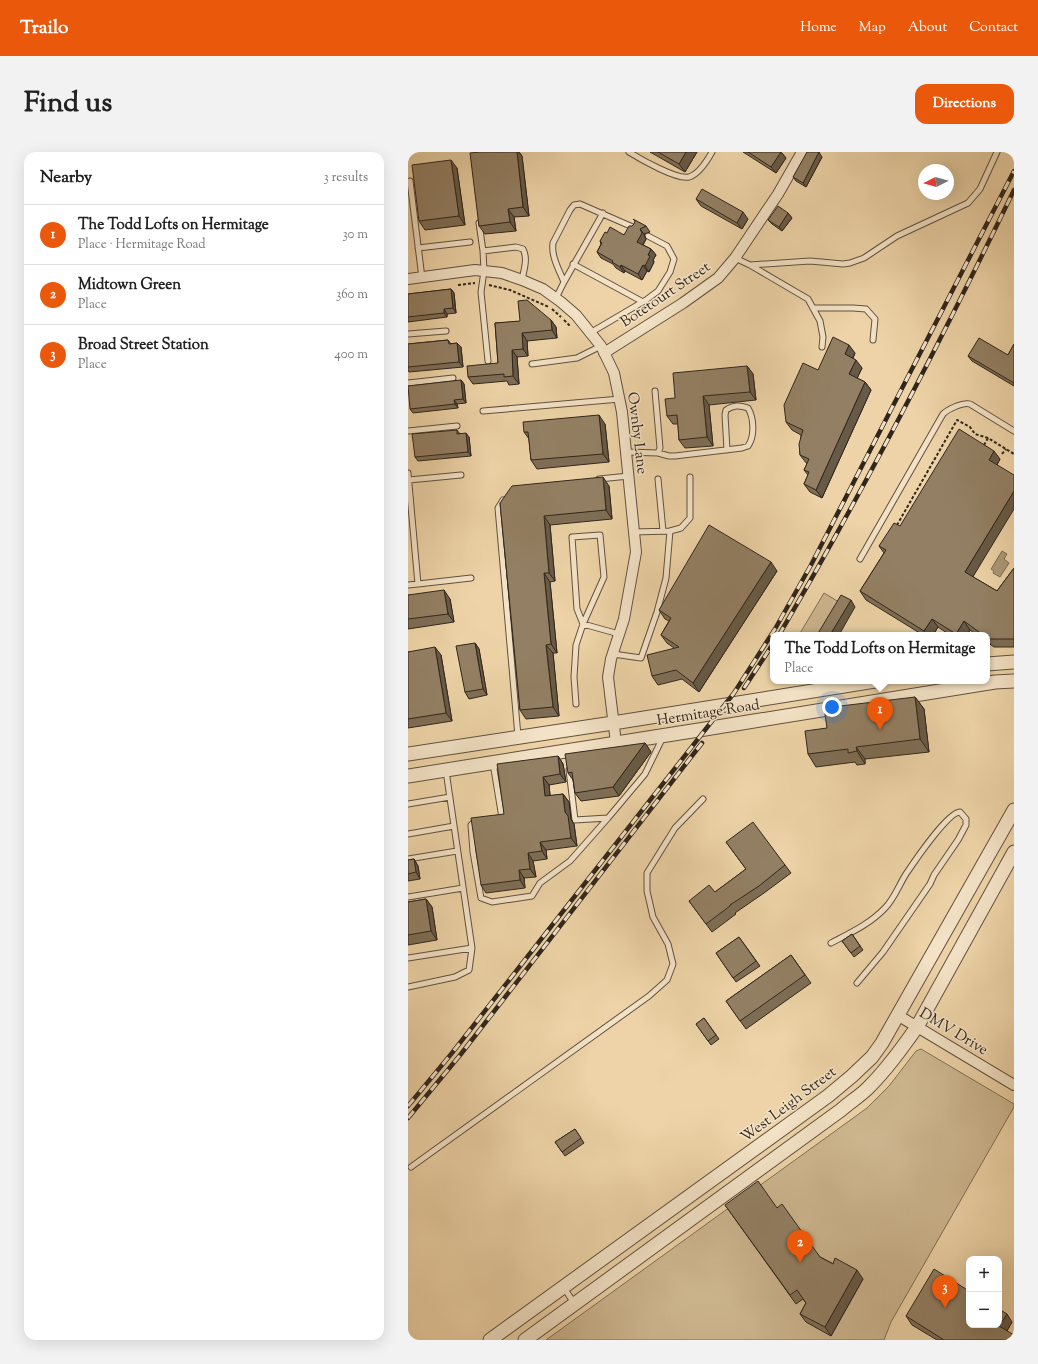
<!DOCTYPE html>
<meta charset="utf-8">
<style>
body{margin:0;font-family:"Sorts Mill Goudy",serif;background:#f2f2f2;color:#222}
.controls{position:absolute;right:12px;bottom:12px;display:grid;overflow:hidden;border-radius:8px;box-shadow:0 4px 16px #0002}
.controls button{width:36px;height:36px;display:grid;place-items:center;padding:0;border:0;border-bottom:1px solid #e0e0e0;background:#fff;color:#222;font:20px sans-serif}
.compass{position:absolute;left:510px;top:12px;width:36px;height:36px;border-radius:50%;background:#fff;box-shadow:0 4px 16px #0002;rotate:264deg}
.you{position:absolute;left:424px;top:555px;width:14px;height:14px;margin:-10px;border:3px solid #fff;border-radius:50%;background:#1a73e8;box-shadow:0 0 0 6px #1a73e833}
.badge{display:grid;place-items:center;width:26px;height:26px;border-radius:50%;background:#ea580c;color:#fff;font-size:13px;font-weight:700}
.pin{position:absolute;translate:-50% -33px;filter:drop-shadow(0 1px 2px #0008)}
.pin::after{content:'';position:absolute;top:21px;width:14px;height:12px;background:inherit;clip-path:polygon(0 0,100% 0,50% 100%)}
.popup{position:absolute;left:362px;top:480px;width:220px;height:52px;box-sizing:border-box;display:grid;place-content:center;border-radius:8px;background:#fff;filter:drop-shadow(0 1px 3px #0005);font-size:13px;white-space:nowrap;color:#767676}
.popup b{font-size:15px;color:#222}
.popup::after{content:'';position:absolute;left:50%;top:100%;margin-left:-8px;border:8px solid transparent;border-top-color:#fff}
.list{margin:0;padding:0;list-style:none}
h2{display:flex;justify-content:space-between;align-items:center;height:52px;margin:0;padding:0 16px;font-size:17px}
h2 small{font-size:13px;font-weight:400;color:#767676}
.list li{display:grid;grid-template-columns:26px 1fr auto;gap:12px;align-items:center;box-sizing:border-box;height:60px;padding:0 16px;border-top:1px solid #e0e0e0}
.list b{display:block;font-size:15px;white-space:nowrap}
.list p{margin:0;font-size:13px;white-space:nowrap;color:#767676}
.list em{font-size:13px;font-style:normal;color:#767676}
.map{position:relative;flex:none;width:606px;height:1188px;overflow:hidden;border-radius:12px}
header{display:flex;align-items:center;gap:24px;box-sizing:border-box;height:56px;padding:0 20px;background:#ea580c;color:#fff}
header strong{font-size:19px}
nav{display:flex;gap:22px;margin-inline-start:auto;font-size:14px}
.intro{display:flex;align-items:center;justify-content:space-between;box-sizing:border-box;height:96px;padding:0 24px}
h1{margin:0;font-size:28px}
.button{padding:10px 18px;border-radius:12px;background:#ea580c;color:#fff;font-size:14px;font-weight:700}
main{display:flex;gap:24px;padding:0 24px}
aside{flex:1;background:#fff;border-radius:12px;box-shadow:0 4px 16px #0002}
.map>svg:first-child{display:block}
.green{fill:#cdb68f;stroke:#7f6e56}
.water{fill:#ad9878;stroke:#7b6a53}
.lines{fill:none;stroke-linecap:round;stroke-linejoin:round}
.service-casing{stroke:#60513f;stroke-width:7}
.minor-casing{stroke:#60513f;stroke-width:12}
.tertiary-casing{stroke:#60513f;stroke-width:15}
.path{stroke:#31261c;stroke-width:2;stroke-dasharray:3 2;stroke-linecap:butt}
.service{stroke:#f3e2c6;stroke-width:5}
.minor{stroke:#f3e2c6;stroke-width:10}
.tertiary{stroke:#f3e2c6;stroke-width:13}
.rail-casing{stroke:#31261c;stroke-width:4.5}
.rail{stroke:#f3e2c6;stroke-width:3;stroke-dasharray:9;stroke-linecap:butt}
.wall{fill:#7e6e56;stroke:#31261c}
.shaded-wall{fill:#675a46;stroke:#31261c}
.building{fill:#938064;stroke:#31261c}
.labels{text-anchor:middle;stroke-width:3;stroke-linejoin:round;paint-order:stroke}
.street-label{font-size:15px;fill:#31261c;stroke:#f3e2c6}
</style>
<header>
<strong>Trailo</strong>
<nav><a>Home</a><a>Map</a><a>About</a><a>Contact</a></nav>
</header>
<div class="intro"><h1>Find us</h1><a class="button">Directions</a></div>
<main>
<aside>
<h2>Nearby<small>3 results</small></h2>
<ul class="list">
<li><span class="badge">1</span><div><b>The Todd Lofts on Hermitage</b><p>Place · Hermitage Road</p></div><em>30 m</em></li>
<li><span class="badge">2</span><div><b>Midtown Green</b><p>Place</p></div><em>360 m</em></li>
<li><span class="badge">3</span><div><b>Broad Street Station</b><p>Place</p></div><em>400 m</em></li>
</ul>
</aside>
<div class="map">
<svg width="606" height="1188" viewBox="0 0 606 1188">
<rect width="100%" height="100%" fill="#edd3a7"/>
<filter id="stains"><feTurbulence type="fractalNoise" baseFrequency=".005" numOctaves="4"/><feColorMatrix values="0 0 0 0 .2 0 0 0 0 .09 0 0 0 0 .02 0 0 0 .5 -.17"/></filter>
<radialGradient id="worn" r=".72"><stop offset=".6" stop-color="#630" stop-opacity="0"/><stop offset="1" stop-color="#630" stop-opacity=".3"/></radialGradient>
<path class="green" d="M416,441L436,453L418,483H391Z
M513,897L606,952V955L483,1170L476,1188H138L459,956L481,934L508,899Z"/>
<path class="water" d="M594,399L599,402L596,407L601,411L592,425L585,421L586,419L583,417Z"/>
<g class="lines">
<defs>
<path id="service" d="M221,0C232,7 269,28 281,25C291,22 299,9 304,0
M2,29L14,126
M71,71L75,99L76,119L73,140L80,209
M10,96L62,90
M75,99L108,95L115,97C120,107 116,117 114,128
M327,106L342,113L400,147L412,169L415,185L414,195
M165,112L235,150
M342,113L402,109L435,112L442,111L456,106L489,84L560,51L572,37L589,0
M156,130L195,61
M148,146L156,130C151,118 143,104 145,91L162,58L166,53L172,52L227,76
M406,156H445L458,157L467,167L465,188
M182,181L238,148L250,139L262,120L266,107L259,94L240,84
M0,182L38,179
M124,212L169,206L193,194
M0,231L45,226
M75,259L212,247
M0,279L49,274
M218,300L250,301L252,296L247,239
M250,301L261,304H267L334,296L340,294C347,284 346,266 340,256C331,253 326,253 318,258L317,263L319,298
M0,321L10,432L63,426
M191,327L221,324
M250,327L255,379
M1,328L53,323
M95,348L90,356L110,584
M262,379L273,376L282,366V325
M452,407L535,262C540,257 555,250 562,252L606,279
M0,433L10,432
M205,502L233,506L249,460L258,426L262,379L226,380
M168,552L166,525L168,493L175,472L196,425L192,383L164,385L169,457L175,472L211,482
M85,611L94,666H93
M161,618L167,668L200,666L237,622L255,585
M0,652L42,645
M69,669H67L63,673L65,700L73,746L84,750L124,744L132,731L162,709L200,666
M0,682L46,674
M0,707L49,699
M0,745L55,736
M423,791C442,781 462,772 477,756C486,747 491,733 498,722C506,710 540,660 552,660L558,667V673L550,688L526,723L522,732L475,800L449,831
M0,806L64,796L38,619
M0,835L47,825L61,818L64,796
M3,1015L241,844L259,828L265,812L260,792L245,765L239,739V721L267,676L295,647
M156,1136L166,1151"/>
<path id="minor" d="M0,127L67,118L94,121L114,128L135,137L153,150L168,163L193,194L206,221L214,260L228,400L216,467L203,507L200,525L208,591
M196,201L275,151L310,126L327,106L370,42L394,0
M491,864L606,933"/>
<path id="tertiary" d="M579,512L606,510
M0,602L205,571L467,529
M0,624L297,577L587,530L606,529
M82,1188L420,944L444,924L464,905L474,891L606,658
M117,1188L433,958C442,950 452,944 460,936C479,917 494,896 509,875L606,700"/>
</defs>
<use href="#service" class="service-casing"/>
<use href="#minor" class="minor-casing"/>
<use href="#tertiary" class="tertiary-casing"/>
<path class="path" d="M50,133L67,131
M81,133L102,138L141,155
M144,157L153,165
M156,168L163,175
M576,293L580,286
M594,302L598,297
M489,373L549,268L562,275L567,282L580,286L606,302"/>
<use href="#service" class="service"/>
<use href="#minor" class="minor"/>
<use href="#tertiary" class="tertiary"/>
<defs>
<path id="rail" d="M371,483C456,338 533,189 606,38
M336,536L365,492
M0,954L44,901L326,541L367,477L403,413L606,19
M0,966L53,902L294,591"/>
</defs>
<use href="#rail" class="rail-casing"/>
<use href="#rail" class="rail"/>
</g>
<path class="wall" d="M72,0H111L114,4L121,64L106,65L108,79L77,82L71,74Z
M242,0H289L277,20Z
M335,0H373L378,6L368,21Z
M414,5L398,35L388,29L385,25Z
M49,16L57,73L17,78L11,69Z
M288,47L340,67L334,77L293,54Z
M380,61L384,66L374,79L364,72L360,68Z
M238,74L242,80L236,82L238,87L235,93L243,97L248,103L245,108L246,110L241,120L239,119L234,128L217,119L216,121L208,116L205,112L193,106L189,100L193,92L192,89L199,81L216,83Z
M43,137L46,141L48,161L39,162V165L0,170V142Z
M143,168L148,175L149,186L119,189L120,204L109,205L111,232L101,233L99,229L65,232L60,225L90,211L87,171Z
M40,188L43,192L49,191L53,195L55,215L1,220L0,218V192Z
M606,192V234L564,209L560,204L600,203Z
M447,201L445,206L454,216L449,226L457,230L463,238L414,346L402,340L396,332L400,323L396,318L399,312L392,303L393,283L384,278L378,270L410,218Z
M339,214L345,222L348,248L301,253L305,294L277,296L271,288L270,272H265L259,264L267,246Z
M53,228L56,232L58,251L49,252L50,256L5,261L2,257Z
M197,272L201,310L129,317L123,308L121,287L116,280Z
M49,278L51,281L61,285L63,304L10,309L7,305Z
M592,307L589,313L565,425L589,439L606,416V495H586L579,490V483H569L562,478L559,483H542L530,475L525,483H515L458,448L452,439L476,401L471,394L492,374Z
M201,334L204,367L142,373L147,429L142,430L149,501H145L151,564L118,567L112,558L92,351Z
M369,419L291,540L274,527L250,533L244,524L266,496L259,491L253,483L261,469L257,467L251,458Z
M0,443L42,447L46,470L0,477Z
M67,491L71,497L79,543L61,547L57,540Z
M0,500L33,503L44,569L0,576Z
M507,545L516,557L521,600L457,607V612L449,613L447,610L408,615L400,602L419,576Z
M237,591L243,600L211,644L173,649L167,641L165,628L160,621Z
M150,604L155,612L158,630L141,633L142,644L155,642L161,650L163,667L166,672L169,694L138,698L139,707L125,709L128,725L116,726L117,736L78,741L73,733L96,662Z
M318,690L377,713L383,721L356,741L327,761L328,762L304,780L281,749L307,740L338,717Z
M6,707L10,714L12,727L0,729V708Z
M18,747L24,755L29,788L0,793V750Z
M444,782L455,798L446,805L434,789Z
M331,785L352,814L328,830L308,801Z
M383,803L403,831L338,877L318,849Z
M296,866L311,887L303,893L288,872Z
M167,977L176,991L157,1004L147,990Z
M317,1053L369,1056L412,1105L455,1127L423,1184L398,1170L392,1162L398,1151L395,1147L388,1152Z
M498,1164L604,1170L599,1179L606,1188H529L504,1173Z"/>
<path class="shaded-wall" d="M109,0H111L114,4L121,64L115,55Z
M278,0H289L277,20L271,12Z
M373,0L378,6L368,21L363,15Z
M411,0L414,5L398,35L395,31Z
M43,8L49,16L57,73L51,64Z
M100,57L106,65L108,79L102,70Z
M335,60L340,67L334,77L329,71Z
M380,61L384,66L374,79L371,75Z
M232,77L236,82L238,87L234,95L229,90Z
M243,97L248,103L245,108L246,110L241,120L237,114L240,103Z
M213,113L217,119L216,121L212,115Z
M235,113L239,119L234,128L230,122Z
M43,137L46,141L48,161L45,156Z
M36,157L39,162V165L36,161Z
M143,168L148,175L149,186L144,178Z
M114,181L119,189L120,204L115,197Z
M49,191L53,195L55,215L51,210Z
M441,193L447,201L443,211L437,202Z
M104,198L109,205L111,232L105,224Z
M448,208L454,216L447,231L441,222Z
M339,214L345,222L348,248L342,240Z
M53,228L56,232L58,251L55,247Z
M457,230L463,238L414,346L408,338Z
M295,244L301,253L305,294L299,285Z
M46,248L49,252L50,256L47,252Z
M191,263L197,272L201,310L195,302Z
M58,281L61,285L63,304L60,300Z
M586,299L592,307L587,316L581,308Z
M195,325L201,334L204,367L198,358Z
M606,339V357L563,428L557,420Z
M136,364L142,373L147,429L141,421Z
M363,410L369,419L291,540L285,531Z
M136,421L142,430L149,501L143,492Z
M36,438L42,447L46,470L40,462Z
M443,448L447,455L431,483H422Z
M524,467L530,475L525,483H519L516,479Z
M556,469L562,478L559,483H549L548,482Z
M67,491L71,497L79,543L75,537Z
M138,493L145,501L151,564L145,555Z
M27,495L33,503L44,569L38,561Z
M507,545L516,557L521,600L512,587Z
M237,591L243,600L211,644L205,635Z
M448,595L457,607V612L449,599Z
M150,604L155,612L158,630L152,622Z
M135,625L141,633L143,652L137,644Z
M155,642L161,650L163,667L166,672L169,694L163,686L157,660Z
M132,690L138,698L139,707L134,699Z
M120,701L125,709L128,725L122,717Z
M6,707L10,714L12,727L8,720Z
M111,718L116,726L117,736L112,728Z
M18,747L24,755L29,788L23,779Z
M449,1118L455,1127L423,1184L417,1175Z
M599,1162L604,1170L597,1182L591,1174Z"/>
<path class="building" d="M72,0H109L115,55L100,57L102,70L71,74L62,1Z
M250,0H278L271,12Z
M340,0H373L363,15Z
M399,0H411L395,31L385,25Z
M43,8L51,64L11,69L4,13Z
M294,37L335,60L329,71L288,47Z
M370,54L380,61L371,75L360,68Z
M225,67L238,74L232,77L234,81L229,90L243,97L240,103L242,104L237,114L235,113L230,122L213,113L212,115L204,110L205,109L189,100L194,91L192,89L197,80L199,81L202,75L216,83L221,74H224L226,72L227,69Z
M43,137L45,156L36,157V161L0,165V142Z
M119,148L143,168L144,178L114,181L115,197L104,198L105,224L96,225V222L60,225L59,214L90,211L87,171L112,169L110,149Z
M425,185L441,193L437,202L448,208L441,222L457,230L408,338L396,332L401,320L396,318L401,307L392,303L391,292L395,278L378,270L376,253L395,211L410,218Z
M571,186L600,203L606,192V231L560,204Z
M40,188L41,192L49,191L51,210L0,215V192Z
M339,214L342,240L295,244L299,285L271,288L269,263L259,264L257,247L267,246L265,221Z
M53,228L55,247L46,248L47,252L2,257L0,234Z
M191,263L195,302L123,308L120,280H116L115,270Z
M551,277L586,299L581,308L606,323V339L557,420L589,439L606,416V487H580L579,486V483H575L556,469L548,482L524,467L516,479L452,439L478,398L471,394L486,371L492,374Z
M49,278V282L58,281L60,300L7,305L4,282Z
M195,325L198,358L136,364L141,421H136L143,492L138,493L145,555L112,558L92,351L104,334Z
M301,373L363,410L285,531L268,518L244,524L239,503L271,495L253,483L263,466L251,458Z
M36,438L40,462L0,467V443Z
M433,443L443,448L422,483H409Z
M67,491L75,537L57,540L48,494Z
M27,495L38,561L0,567V500Z
M507,545L512,587L448,595L449,599L440,601V597L400,602L397,579L419,576L416,556Z
M237,591L205,635L167,641L164,620L160,621L157,602Z
M150,604L152,622L135,625L137,644L155,642L157,660L160,664L163,686L132,690L134,699L120,701L122,717L111,718L112,728L73,733L63,666L96,662L89,612Z
M345,670L377,713L351,734L322,753V754L298,772L281,749L301,733L307,740L338,717L318,690Z
M6,707L8,720L0,722V708Z
M18,747L23,779L0,783V750Z
M444,782L452,794L443,801L434,789Z
M331,785L348,809L325,826L308,801Z
M383,803L397,823L332,869L318,849Z
M296,866L308,883L300,889L288,872Z
M167,977L173,986L154,1000L147,990Z
M350,1029L369,1056L374,1052L412,1105L425,1112L427,1106L449,1118L417,1175L392,1162L398,1151L389,1138L382,1143L317,1053Z
M526,1117L561,1139V1173H591V1157L599,1162L591,1174L606,1183V1188H536L498,1164Z"/>
<g class="labels">
<g class="street-label">
<text transform="translate(257 142) rotate(-34)" y="5">Botetourt Street</text>
<text transform="translate(230 281) rotate(83)" y="5">Ownby Lane</text>
<text transform="translate(300 560) rotate(-9)" y="5">Hermitage Road</text>
<text transform="translate(546 879) rotate(31)" y="5">DMV Drive</text>
<text transform="translate(380 952) rotate(-37)" y="5">West Leigh Street</text>
</g>
</g>
<rect width="100%" height="100%" filter="url(#stains)"/>
<rect width="100%" height="100%" fill="url(#worn)"/>
</svg>
<div class="controls">
<button>+</button>
<button>−</button>
</div>
<svg class="compass" viewBox="-18 -18 36 36"><path d="M0-13l5 13h-10z" fill="#e53935"/><path d="M0 13l5-13h-10z" fill="#767676"/></svg>
<div class="you"></div>
<div class="pin badge" style="left:472px;top:578px">1</div>
<div class="popup"><b>The Todd Lofts on Hermitage</b>Place</div>
<div class="pin badge" style="left:392px;top:1111px">2</div>
<div class="pin badge" style="left:537px;top:1156px">3</div>
</div>
</main>
